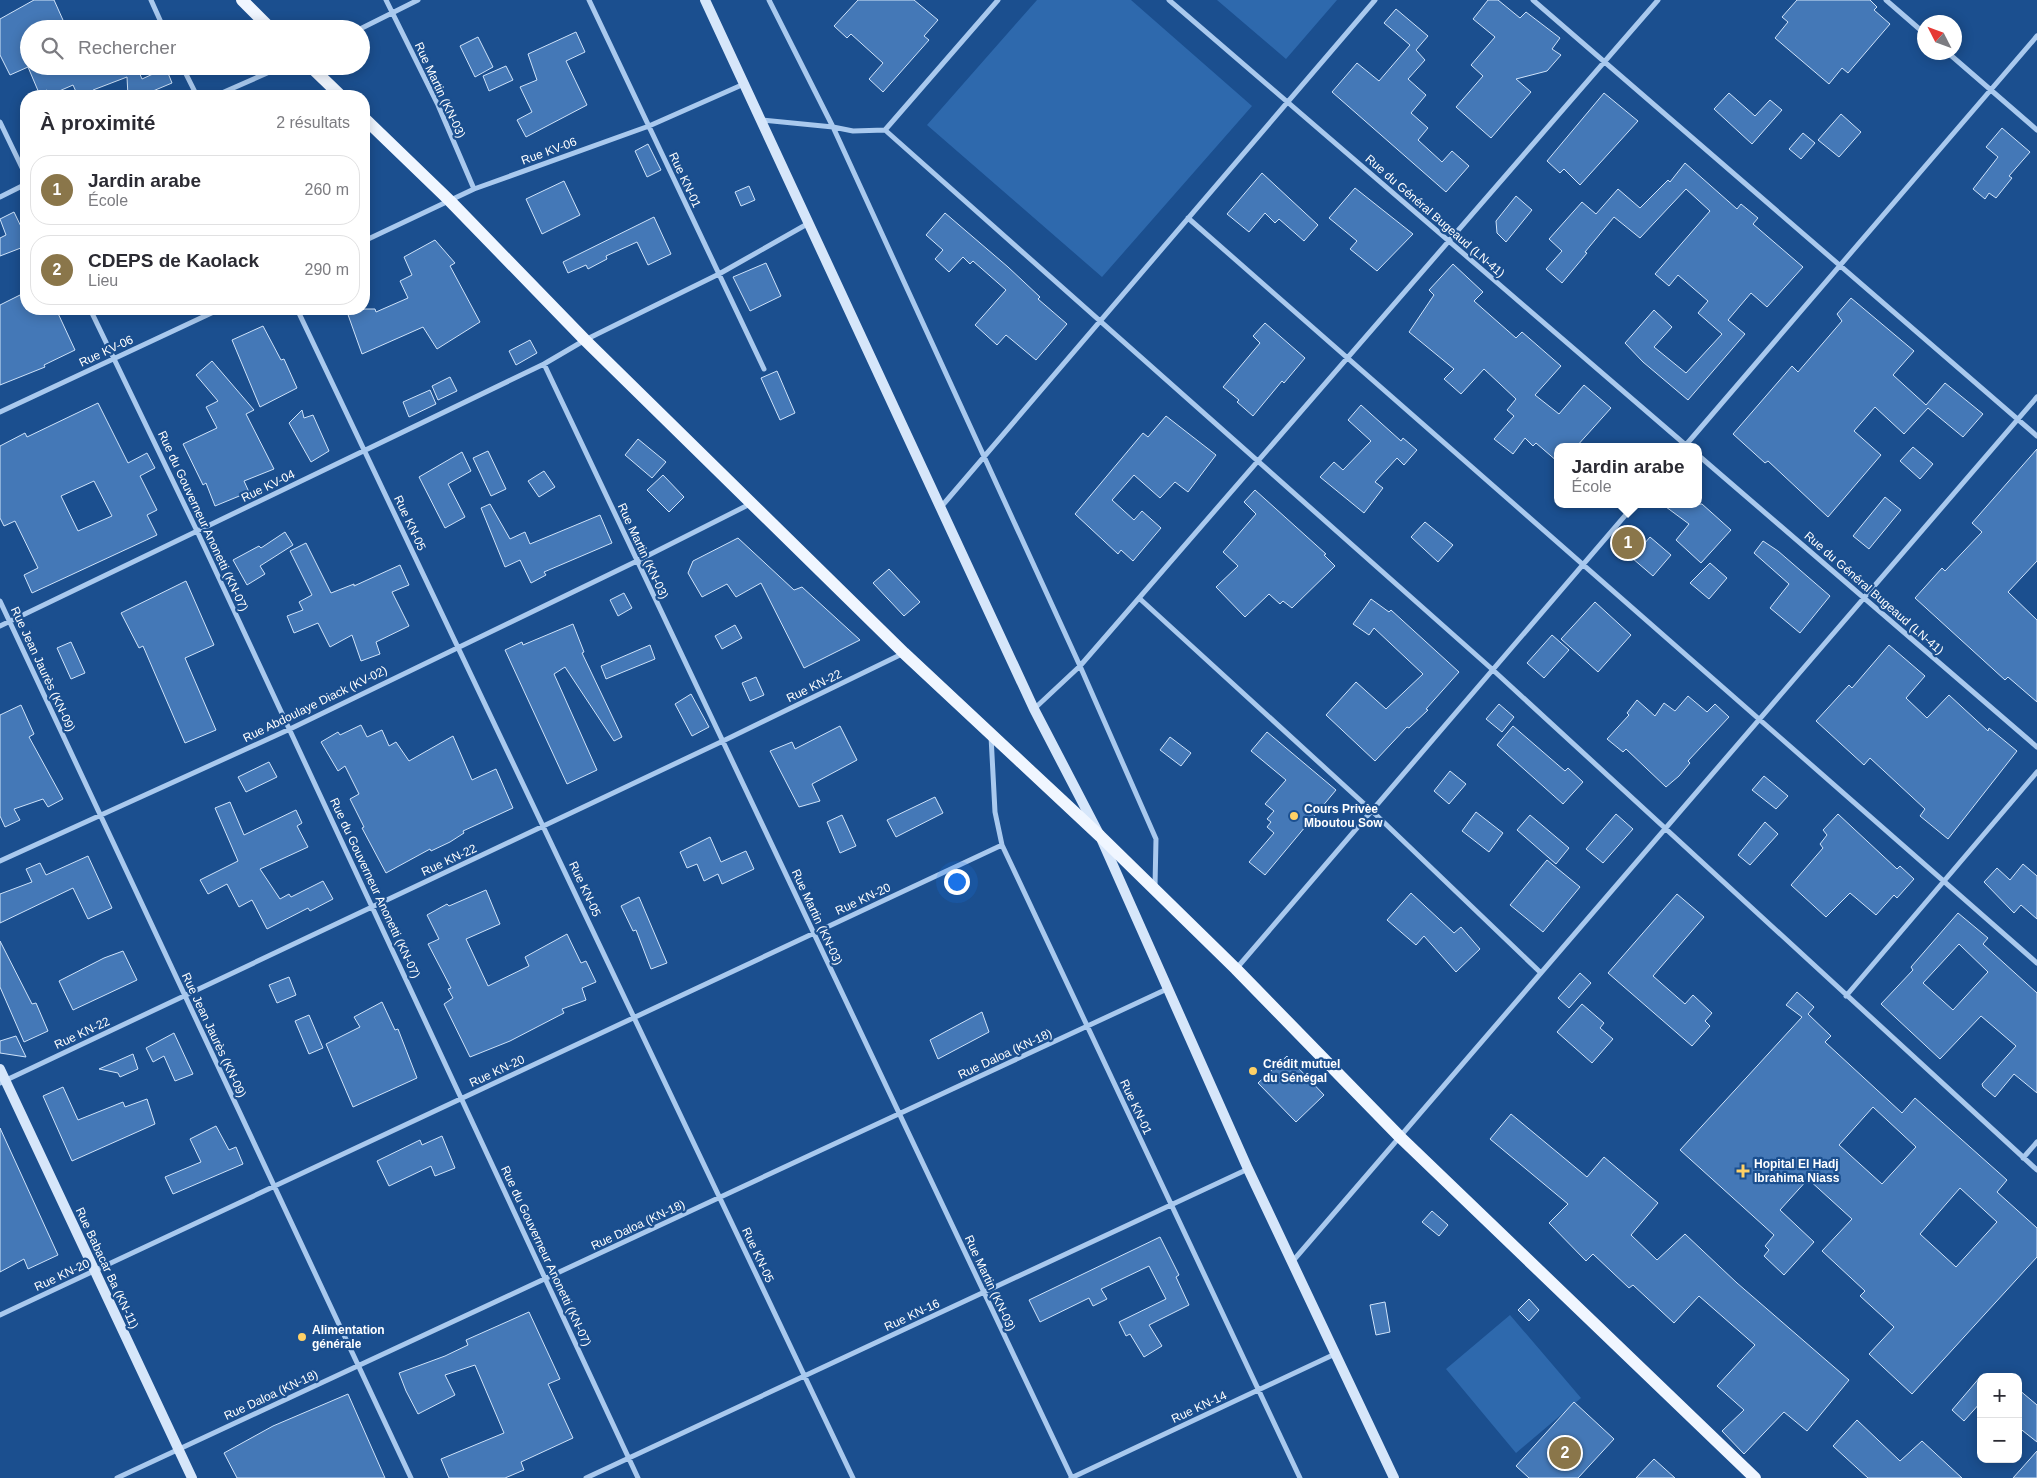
<!DOCTYPE html>
<html lang="fr">
<meta charset="utf-8">
<style>
body{margin:0;font-family:Helvetica,sans-serif;background:#f2f2f3;color:#2b2b33}
.controls{position:absolute;right:15px;bottom:15px;display:grid;overflow:hidden;border-radius:10px;box-shadow:0 2px 12px #0003}
.controls button{width:45px;height:45px;display:grid;place-items:center;padding:0;border:0;border-bottom:1px solid #e1e1e2;background:#fff;color:#2b2b33;font:25px sans-serif}
.compass{position:absolute;left:1917px;top:15px;width:45px;height:45px;border-radius:50%;background:#fff;box-shadow:0 2px 12px #0003;rotate:312deg}
.you{position:absolute;left:956px;top:881px;width:18px;height:18px;margin:-12px;border:4px solid #fff;border-radius:50%;background:#1a73e8;box-shadow:0 0 0 8px #1a73e833}
.badge{display:grid;place-items:center;width:32px;height:32px;border-radius:50%;background:#8a764a;color:#fff;font-size:16px;font-weight:700}
.pin{position:absolute;translate:-50% -50%;border:2px solid #fff;box-shadow:0 1px 5px #0006}
.popup{position:absolute;left:1554px;top:443px;width:148px;height:65px;box-sizing:border-box;display:grid;place-content:center;border-radius:10px;background:#fff;filter:drop-shadow(0 1px 4px #0005);font-size:16px;white-space:nowrap;color:#7c7c81}
.popup b{font-size:19px;color:#2b2b33}
.popup::after{content:'';position:absolute;left:50%;top:100%;margin-left:-10px;border:10px solid transparent;border-top-color:#fff}
.list{margin:0;padding:0;list-style:none}
h2{display:flex;justify-content:space-between;align-items:center;height:65px;margin:0;padding:0 20px;font-size:21px}
h2 small{font-size:16px;font-weight:400;color:#7c7c81}
.list li{display:grid;grid-template-columns:32px 1fr auto;gap:15px;align-items:center;box-sizing:border-box;height:70px;margin:0 10px 10px;padding:0 10px;border:1px solid #e1e1e2;border-radius:20px}
.list b{display:block;font-size:19px;white-space:nowrap}
.list p{margin:0;font-size:16px;white-space:nowrap;color:#7c7c81}
.list em{font-size:16px;font-style:normal;color:#7c7c81}
.icon{flex:none;width:28px;height:28px;fill:none;stroke:currentColor;stroke-width:2;stroke-linecap:round;stroke-linejoin:round}
.map{position:relative;flex:none;width:2037px;height:1478px;overflow:hidden}
.search{position:absolute;background:#fff;box-shadow:0 2px 12px #0003;left:20px;top:20px;width:350px;height:55px;display:flex;align-items:center;gap:12px;box-sizing:border-box;padding:0 18px;border-radius:28px;color:#7c7c81;font-size:19px}
.panel{position:absolute;background:#fff;box-shadow:0 2px 12px #0003;left:20px;top:90px;width:350px;height:225px;border-radius:20px}
.map>svg:first-child{display:block}
.green{fill:#2e69ad}
.building{fill:#4478b7;stroke:#cfe3fa;fill-rule:evenodd}
.lines{fill:none;stroke-linecap:round;stroke-linejoin:round}
.street{stroke:#a9c9ee;stroke-width:5}
.secondary{stroke:#d6e6fa;stroke-width:10}
.primary{stroke:#f0f6ff;stroke-width:12}
.poi-dot{fill:#ffd166;stroke:#1b4f8f;stroke-width:2}
.labels{text-anchor:middle;stroke-width:4.5;stroke-linejoin:round;paint-order:stroke}
.street-label{font-size:12px;fill:#fff;stroke:#1b4f8f}
.poi-label{font-size:12px;font-weight:bold;fill:#fff;stroke:#1b4f8f;text-anchor:start}
</style>
<div class="map">
<svg width="2037" height="1478" viewBox="0 0 2037 1478">
<rect width="100%" height="100%" fill="#1b4f8f"/>
<path class="green" d="M1037,0H1131L1252,106L1102,277L927,125Z
M1217,0H1337L1286,59Z
M1510,1315L1581,1398L1516,1453L1446,1369Z"/>
<path class="building" d="M34,0H54L67,29H29V66H151L139,72L142,79L166,68L172,83L141,96H128L127,77L93,90L96,96H78L73,85L50,95L47,90L39,93L28,67L10,75L0,55V19Z
M858,0H914L938,20L924,36L929,40L883,92L869,79L883,63L851,34L847,38L834,26Z
M1488,0H1498L1520,18L1526,12L1560,38L1552,49L1561,55L1547,71L1516,79L1531,92L1491,138L1456,107L1483,76L1471,65L1495,37L1473,19Z
M1797,0H1870L1877,7L1874,10L1890,24L1848,73L1842,68L1829,84L1775,38L1788,22L1782,17Z
M1396,9L1428,36L1416,50L1425,60L1408,79L1426,95L1411,113L1428,128L1418,140L1442,162L1452,151L1469,166L1446,192L1332,92L1357,63L1379,81L1410,45L1384,23Z
M576,32L585,52L566,61L587,105L526,137L517,120L532,112L520,87L537,80L528,54Z
M478,37L493,67L475,77L460,46Z
M506,66L513,80L489,91L483,76Z
M1604,93L1638,121L1580,185L1564,169L1560,173L1547,161Z
M1729,93L1755,116L1770,100L1782,110L1752,144L1714,109Z
M1841,114L1861,132L1839,157L1818,140Z
M2002,128L2030,152L2009,176L2012,178L1996,198L1989,193L1985,199L1973,189L1998,157L1986,147Z
M1803,133L1815,143L1801,159L1789,149Z
M648,144L661,170L647,177L635,151Z
M1685,163L1737,209L1741,204L1758,218L1753,224L1803,267L1767,307L1751,293L1728,320L1745,334L1688,400L1643,362L1625,343L1654,310L1672,327L1654,347L1686,373L1722,334L1698,313L1708,301L1678,275L1669,286L1655,274L1710,211L1686,189L1640,238L1614,217L1585,252L1587,253L1562,283L1546,269L1562,251L1549,239L1582,202L1596,214L1618,189L1640,208L1668,180L1670,182Z
M1262,173L1318,225L1304,241L1279,219L1275,223L1265,213L1249,232L1227,214Z
M564,181L580,215L542,234L526,199Z
M749,186L755,200L741,206L735,192Z
M1355,188L1413,234L1377,271L1350,249L1357,241L1329,218Z
M1516,196L1532,210L1506,242L1497,233L1496,221Z
M14,212L26,237V246L0,256V238L6,235L0,219Z
M945,213L1008,267L1040,297L1038,299L1067,324L1036,360L1006,335L997,345L975,325L1006,290L973,261L970,264L963,257L949,272L935,259L943,250L926,235Z
M654,217L671,254L648,265L637,242L606,256L607,259L588,269L586,265L568,273L563,262Z
M435,240L455,263L450,266L480,322L437,349L423,327L362,354L346,309H375L376,312L408,298L400,281L412,275L404,257Z
M766,263L781,296L750,311L733,277Z
M1453,264L1483,292L1474,301L1516,338L1522,332L1561,366L1535,395L1559,414L1584,385L1611,408L1576,447H1558V462L1536,443L1533,446L1525,438L1513,454L1494,439L1514,416L1507,410L1516,399L1484,369L1461,394L1444,379L1454,369L1409,332L1434,295L1429,290Z
M20,295L26,309H56L75,350L44,365L45,367L0,385V305Z
M1851,298L1914,351L1893,375L1926,405L1945,383L1983,414L1963,437L1928,408L1904,434L1875,407L1854,431L1881,455L1828,517L1768,461L1765,463L1733,434L1792,366L1798,372L1842,321L1837,314Z
M1265,323L1305,358L1284,383L1282,381L1253,416L1237,402L1239,400L1223,387L1260,343L1253,336Z
M263,326L281,360L284,359L297,388L260,407L232,340Z
M530,340L537,353L516,365L509,351Z
M212,361L254,410L246,414L274,469L244,481L249,492L215,506L206,483L203,485L183,444L217,428L206,407L218,401L196,375Z
M777,371L795,413L780,420L761,378Z
M450,377L457,391L438,400L432,386Z
M430,390L436,404L409,417L403,402Z
M98,403L128,463L147,453L155,468L140,476L157,510L147,515L157,535L32,593L24,575L38,568L15,521L4,526L0,518V446L25,433L27,437ZM94,481L112,516L78,531L61,496Z
M1361,405L1401,441L1403,438L1417,450L1404,465L1397,458L1375,482L1383,488L1364,513L1320,477L1334,462L1343,470L1371,441L1348,420Z
M302,410L304,418L313,415L329,451L311,462L289,423Z
M1166,416L1216,455L1188,492L1175,482L1160,498L1134,475L1112,500L1134,520L1142,511L1161,528L1133,561L1121,550L1118,554L1075,514L1143,433L1148,437Z
M638,439L666,462L652,478L625,455Z
M1913,447L1933,464L1920,479L1900,461Z
M2037,449V561L2008,592L2037,620V702L2008,677L2005,680L1915,598L1942,568L1945,571L1982,532L1972,523Z
M488,451L506,489L491,496L473,458Z
M462,452L471,471L448,484L465,517L445,528L419,477Z
M544,471L555,487L539,497L528,481Z
M663,475L684,497L669,512L647,490Z
M1255,490L1326,554L1324,555L1335,566L1292,608L1283,601L1280,604L1269,594L1245,617L1216,587L1238,566L1223,552L1256,514L1244,502Z
M1885,497L1901,510L1869,549L1853,536Z
M490,504L510,539L525,532L530,544L600,515L612,543L544,572L546,575L531,583L520,560L505,567L481,508Z
M1662,504H1702L1731,530L1701,563L1676,540L1689,524Z
M1425,522L1453,545L1438,562L1411,537Z
M285,532L293,545L260,566L265,574L247,585L233,560L259,546L261,548Z
M1650,537L1671,555L1653,576L1632,558Z
M738,538L794,590L802,587L860,640L804,668L761,583L736,597L727,584L702,597L688,573L693,561Z
M1763,541L1778,551L1830,596L1800,633L1770,608L1789,584L1754,553Z
M306,543L331,593L354,584V586L400,565L409,585L392,592L409,626L376,642L380,654L361,661L352,635L330,647L318,623L294,633L287,616L303,610L299,602L312,595L290,551Z
M1710,563L1727,578L1709,599L1690,583Z
M889,569L920,602L904,616L873,583Z
M186,581L214,645L185,658L216,730L185,743L143,646L139,648L121,613Z
M624,593L632,608L618,616L610,600Z
M1371,599L1389,612L1391,610L1459,672L1426,709L1428,710L1409,728L1407,727L1375,761L1326,715L1356,682L1386,709L1423,674L1374,628L1369,635L1353,624Z
M1595,602L1631,635L1598,672L1561,639Z
M573,624L584,652L582,653L622,737L614,741L565,667L554,674L597,770L567,784L505,650L522,642L523,645Z
M735,625L742,638L722,649L715,636Z
M1552,635L1569,650L1544,678L1527,663Z
M71,642L85,673L71,679L57,648Z
M650,645L655,659L606,679L601,666Z
M1889,645L1925,676L1906,698L1927,718L1949,695L1988,731L1989,728L2017,751L1948,839L1920,816L1925,809L1870,758L1864,765L1816,721L1849,685L1852,688Z
M756,677L764,695L750,701L742,683Z
M691,694L709,727L692,736L675,704Z
M1688,696L1707,712L1715,704L1729,717L1688,761L1690,763L1679,776L1666,787L1626,749L1623,752L1607,739L1629,715L1627,713L1637,700L1655,716L1664,703L1675,711Z
M1499,704L1514,717L1502,732L1486,719Z
M21,705L34,734L29,737L63,799L48,807L43,799L14,809L20,820L5,827L0,816V715Z
M361,725L367,737L382,730L389,746L396,742L409,761L453,736L472,780L496,769L513,808L463,831L464,833L450,842L431,851L430,849L386,873L362,828L364,827L350,799L359,794L345,766L338,771L321,742L338,732L340,735Z
M840,726L857,760L812,784L820,801L799,807L770,751L792,742L795,749Z
M1513,726L1565,771L1568,768L1583,782L1563,804L1497,745Z
M1267,732L1336,790L1265,875L1249,862L1274,833L1267,827L1271,822L1267,819L1274,811L1265,804L1286,780L1251,751Z
M1170,737L1191,753L1181,766L1160,750Z
M269,762L277,777L246,792L238,777Z
M1450,771L1466,784L1449,804L1434,791Z
M1764,776L1788,796L1776,809L1752,790Z
M935,797L943,813L896,837L887,820Z
M230,802L244,835L296,810L302,823L297,826L308,847L260,869L280,899L289,894L291,897L323,881L333,899L310,911L308,908L267,929L252,900L239,907L227,884L208,894L200,880L238,861L215,808Z
M1476,812L1503,833L1489,852L1462,831Z
M1616,814L1633,829L1603,863L1586,849Z
M1838,814L1897,869L1900,866L1914,879L1897,898L1894,895L1876,915L1850,893L1826,917L1791,885L1823,848L1820,844L1827,835L1823,830Z
M842,815L856,846L840,853L827,822Z
M1530,815L1569,848L1556,864L1517,830Z
M1765,822L1778,834L1750,865L1738,855Z
M710,837L721,862L746,851L754,869L722,884L718,874L704,881L697,864L687,868L680,852Z
M88,856L112,908L88,919L73,888L0,923V894L32,882L26,869L40,863L46,875Z
M1547,860L1580,887L1543,932L1510,905Z
M2023,864L2037,876V919L2021,905L2014,913L1984,882L1997,868L2010,880Z
M486,890L500,924L466,939L488,986L529,966L525,957L567,934L581,963L586,961L596,982L582,988L586,1000L562,1009L564,1013L510,1041L470,1057L444,1004L453,998L448,989L451,988L428,944L439,939L427,915L447,904L449,906Z
M1411,893L1454,933L1461,927L1480,949L1456,972L1424,936L1416,945L1387,920Z
M1677,894L1704,917L1653,976L1685,1004L1693,995L1712,1013L1705,1021L1710,1026L1692,1046L1608,973Z
M639,897L667,963L651,969L636,930L633,931L621,906Z
M1958,913L1988,938L1983,944L2037,993V1093L2014,1074L1995,1097L1983,1087L1982,1084L2016,1046L1981,1016L1940,1059L1881,1004L1913,970L1911,967ZM1959,944L1988,972L1953,1010L1923,983Z
M0,941L32,1004L36,1003L48,1031L24,1042L0,987Z
M123,951L137,980L73,1010L59,981L104,958Z
M1580,973L1591,983L1569,1008L1558,998Z
M289,977L296,995L277,1003L269,985Z
M1797,992L1814,1007L1808,1014L1831,1036L1825,1042L1902,1113L1915,1098L2007,1180L1997,1192L2037,1228V1257L1912,1394L1869,1354L1894,1327L1860,1296L1865,1291L1822,1251L1852,1219L1808,1179L1780,1210L1814,1242L1784,1275L1764,1256L1769,1250L1765,1246L1774,1235L1680,1150L1802,1017L1786,1005ZM1873,1107L1916,1147L1882,1184L1839,1145ZM1960,1188L1997,1222L1956,1267L1920,1234Z
M382,1002L395,1030L398,1029L417,1078L353,1107L326,1044L360,1027L354,1017Z
M1582,1004L1604,1023L1600,1028L1613,1039L1592,1063L1557,1032Z
M982,1012L989,1032L938,1059L930,1040Z
M309,1015L323,1048L309,1054L295,1021Z
M174,1033L193,1074L175,1081L164,1056L153,1062L146,1048Z
M16,1036L26,1057L0,1053V1041Z
M133,1054L138,1069L120,1077L118,1073L99,1069Z
M1287,1056L1324,1095L1296,1122L1258,1083Z
M63,1087L78,1120L123,1102L125,1107L147,1099L155,1124L72,1161L43,1096Z
M1511,1114L1587,1177L1604,1157L1658,1203L1631,1235L1657,1260L1685,1234L1737,1283L1849,1380L1807,1431L1784,1412L1744,1454L1722,1431L1744,1410L1717,1386L1755,1345L1699,1296L1674,1323L1633,1285L1629,1288L1593,1254L1586,1261L1549,1223L1568,1204L1490,1139Z
M216,1126L229,1150L236,1147L243,1164L173,1194L165,1177L201,1162L190,1139Z
M0,1128L58,1255L28,1269L24,1259L0,1272Z
M442,1136L455,1168L435,1176L431,1166L389,1186L377,1161L420,1140L422,1145Z
M1432,1211L1448,1225L1439,1236L1422,1222Z
M1160,1237L1179,1275L1176,1277L1189,1305L1149,1325L1162,1346L1144,1357L1130,1334L1126,1336L1119,1322L1166,1299L1149,1266L1101,1289L1107,1299L1093,1306L1089,1298L1040,1322L1029,1300Z
M1529,1299L1539,1310L1529,1321L1518,1310Z
M1385,1302L1390,1332L1376,1335L1370,1305Z
M529,1312L560,1379L548,1384L573,1438L521,1462L524,1470L505,1478H449L441,1459L504,1433L475,1365L445,1375L455,1395L418,1414L406,1391L399,1373L445,1356L468,1345L466,1340Z
M1981,1376V1402L1964,1421L1952,1410Z
M2018,1389L2037,1405V1442L2018,1427Z
M348,1394L385,1478H237L224,1453L273,1426Z
M1574,1402L1614,1439L1578,1478H1529L1516,1466Z
M1857,1420L1900,1461L1922,1441L1962,1478H1868L1833,1446Z
M2037,1451V1478H2013Z
M1654,1459L1675,1478H1636Z"/>
<g class="lines">
<path class="street" d="M151,0L164,29
M386,0L438,105L474,189
M589,0L764,369
M769,0L833,127L1080,666L1156,839L1155,886
M1169,0L1688,447
M1533,0L2037,436
M1886,0L1924,33
M360,29L418,0
M1947,52L2037,130
M182,66L197,96
M215,96L283,66
M761,120L833,127L853,131L885,130L998,0
M0,122L26,176
M885,130L1493,670L2037,1170
M0,197L26,184
M1188,218L2037,963
M364,241L474,189L649,126L744,84
M90,309L197,531L638,1478
M297,309L853,1478
M544,364L1072,1478
M0,412L220,309
M1685,446L2037,36
M1698,455L2037,747
M941,507L1375,0
M1139,598L1372,811L1541,973
M0,601L411,1478
M0,626L544,364L585,340L719,274L809,223
M1034,709L1080,666L1658,0
M991,736L995,812L1002,845L1300,1478
M0,861L290,729L637,561L750,504
M1236,969L1635,504
M1846,996L2037,772
M0,1083L723,741L904,653
M2023,1158L2037,1142
M1292,1262L2037,397
M0,1315L1002,845
M117,1478L1167,989
M586,1478L1248,1169
M1071,1478L1335,1354"/>
<path class="secondary" d="M705,0L1034,709L1100,836L1248,1169L1394,1478
M0,1069L192,1478"/>
<path class="primary" d="M242,0L271,29
M310,66L341,96
M364,118L450,201L585,340L904,653L1100,836L1236,969L1400,1137L1755,1478"/>
</g>
<g class="poi-dot">
<circle cx="1294" cy="816" r="5"/>
<circle cx="1253" cy="1071" r="5"/>
<path d="M1740.5 1163.5h5v5h5v5h-5v5h-5v-5h-5v-5h5z"/>
<circle cx="302" cy="1337" r="5"/>
</g>
<g class="labels">
<g class="street-label">
<text transform="translate(440 90) rotate(65)" y="4">Rue Martin (KN-03)</text>
<text transform="translate(549 151) rotate(-20)" y="4">Rue KV-06</text>
<text transform="translate(685 180) rotate(65)" y="4">Rue KN-01</text>
<text transform="translate(1435 216) rotate(41)" y="4">Rue du Général Bugeaud (LN-41)</text>
<text transform="translate(106 351) rotate(-25)" y="4">Rue KV-06</text>
<text transform="translate(268 486) rotate(-26)" y="4">Rue KV-04</text>
<text transform="translate(203 521) rotate(65)" y="4">Rue du Gouverneur Anonetti (KN-07)</text>
<text transform="translate(410 523) rotate(65)" y="4">Rue KN-05</text>
<text transform="translate(643 551) rotate(65)" y="4">Rue Martin (KN-03)</text>
<text transform="translate(1874 593) rotate(41)" y="4">Rue du Général Bugeaud (LN-41)</text>
<text transform="translate(43 669) rotate(65)" y="4">Rue Jean Jaurès (KN-09)</text>
<text transform="translate(814 686) rotate(-26)" y="4">Rue KN-22</text>
<text transform="translate(315 704) rotate(-26)" y="4">Rue Abdoulaye Diack (KV-02)</text>
<text transform="translate(449 860) rotate(-25)" y="4">Rue KN-22</text>
<text transform="translate(375 888) rotate(65)" y="4">Rue du Gouverneur Anonetti (KN-07)</text>
<text transform="translate(585 889) rotate(65)" y="4">Rue KN-05</text>
<text transform="translate(863 899) rotate(-25)" y="4">Rue KN-20</text>
<text transform="translate(817 917) rotate(65)" y="4">Rue Martin (KN-03)</text>
<text transform="translate(82 1033) rotate(-25)" y="4">Rue KN-22</text>
<text transform="translate(214 1035) rotate(65)" y="4">Rue Jean Jaurès (KN-09)</text>
<text transform="translate(1005 1054) rotate(-25)" y="4">Rue Daloa (KN-18)</text>
<text transform="translate(497 1071) rotate(-25)" y="4">Rue KN-20</text>
<text transform="translate(1136 1107) rotate(65)" y="4">Rue KN-01</text>
<text transform="translate(638 1225) rotate(-25)" y="4">Rue Daloa (KN-18)</text>
<text transform="translate(758 1255) rotate(65)" y="4">Rue KN-05</text>
<text transform="translate(546 1256) rotate(65)" y="4">Rue du Gouverneur Anonetti (KN-07)</text>
<text transform="translate(107 1268) rotate(65)" y="4">Rue Babacar Ba (KN-11)</text>
<text transform="translate(62 1275) rotate(-25)" y="4">Rue KN-20</text>
<text transform="translate(990 1283) rotate(65)" y="4">Rue Martin (KN-03)</text>
<text transform="translate(912 1315) rotate(-25)" y="4">Rue KN-16</text>
<text transform="translate(271 1395) rotate(-25)" y="4">Rue Daloa (KN-18)</text>
<text transform="translate(1199 1407) rotate(-25)" y="4">Rue KN-14</text>
</g>
<g class="poi-label">
<text x="1304" y="813">Cours Privèe<tspan x="1304" dy="14">Mboutou Sow</tspan></text>
<text x="1263" y="1068">Crédit mutuel<tspan x="1263" dy="14">du Sénégal</tspan></text>
<text x="1754" y="1168">Hopital El Hadj<tspan x="1754" dy="14">Ibrahima Niass</tspan></text>
<text x="312" y="1334">Alimentation<tspan x="312" dy="14">générale</tspan></text>
</g>
</g>
</svg>
<div class="controls">
<button>+</button>
<button>−</button>
</div>
<svg class="compass" viewBox="-18 -18 36 36"><path d="M0-13l5 13h-10z" fill="#e53935"/><path d="M0 13l5-13h-10z" fill="#7c7c81"/></svg>
<div class="you"></div>
<div class="pin badge" style="left:1628px;top:543px">1</div>
<div class="popup"><b>Jardin arabe</b>École</div>
<div class="pin badge" style="left:1565px;top:1453px">2</div>
<div class="search"><svg class="icon" aria-label="search" viewBox="0 0 24 24"><circle cx="10" cy="10" r="6"/><path d="M15 15l6 6"/></svg>Rechercher</div>
<section class="panel">
<h2>À proximité<small>2 résultats</small></h2>
<ul class="list">
<li><span class="badge">1</span><div><b>Jardin arabe</b><p>École</p></div><em>260 m</em></li>
<li><span class="badge">2</span><div><b>CDEPS de Kaolack</b><p>Lieu</p></div><em>290 m</em></li>
</ul>
</section>
</div>
